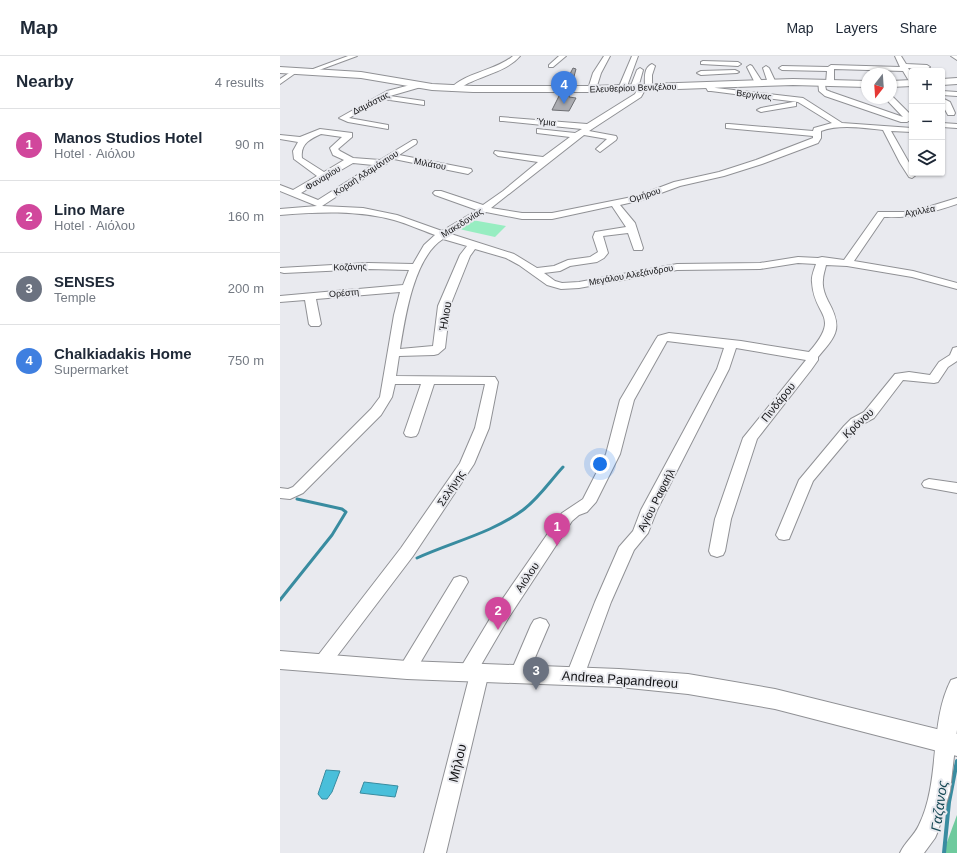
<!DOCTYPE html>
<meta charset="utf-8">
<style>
body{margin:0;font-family:Arial,sans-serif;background:#f6f6f7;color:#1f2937}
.controls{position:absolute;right:12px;top:12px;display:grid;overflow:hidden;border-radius:4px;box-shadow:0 1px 3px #0004}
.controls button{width:36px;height:36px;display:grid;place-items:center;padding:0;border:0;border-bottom:1px solid #e0e1e3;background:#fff;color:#1f2937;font:20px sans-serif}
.compass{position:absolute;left:581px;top:12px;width:36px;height:36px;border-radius:50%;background:#fff;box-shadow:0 1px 3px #0004;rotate:197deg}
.you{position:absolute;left:320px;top:408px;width:14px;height:14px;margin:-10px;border:3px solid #fff;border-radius:50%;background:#1a73e8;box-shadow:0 0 0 6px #1a73e833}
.badge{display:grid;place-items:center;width:26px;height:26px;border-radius:50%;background:#0b8043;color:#fff;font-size:13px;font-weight:700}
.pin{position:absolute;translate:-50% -33px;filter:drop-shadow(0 1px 2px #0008)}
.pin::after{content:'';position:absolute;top:21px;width:14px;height:12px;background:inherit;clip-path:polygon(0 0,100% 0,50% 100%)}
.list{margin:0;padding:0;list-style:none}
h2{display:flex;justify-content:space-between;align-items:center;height:52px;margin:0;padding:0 16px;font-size:17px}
h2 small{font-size:13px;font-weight:400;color:#747a83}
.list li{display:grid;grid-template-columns:26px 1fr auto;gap:12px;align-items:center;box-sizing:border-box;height:72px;padding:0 16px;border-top:1px solid #e0e1e3}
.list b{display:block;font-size:15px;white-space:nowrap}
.list p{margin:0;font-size:13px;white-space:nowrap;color:#747a83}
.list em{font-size:13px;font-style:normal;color:#747a83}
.icon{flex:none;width:22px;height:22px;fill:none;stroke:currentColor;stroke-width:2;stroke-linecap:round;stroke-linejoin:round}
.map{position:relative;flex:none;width:677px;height:797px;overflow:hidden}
header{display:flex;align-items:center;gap:24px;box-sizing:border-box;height:56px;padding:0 20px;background:#fff;border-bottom:1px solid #e0e1e3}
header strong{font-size:19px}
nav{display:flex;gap:22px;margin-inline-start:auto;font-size:14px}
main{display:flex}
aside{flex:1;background:#fff}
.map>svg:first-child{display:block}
.green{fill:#97edc1}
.forest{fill:#6eca9d}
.water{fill:#49bfda;stroke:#398ca0}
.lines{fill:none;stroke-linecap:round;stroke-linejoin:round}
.stream-far1{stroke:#398ca0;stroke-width:3}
.stream{stroke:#398ca0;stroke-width:4}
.building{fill:#abacb1;stroke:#6d6e72}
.minor-casing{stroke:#909195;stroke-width:2}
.major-casing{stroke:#909195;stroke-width:2}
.minor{fill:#fff;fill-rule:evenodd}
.major{fill:#fff;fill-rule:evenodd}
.labels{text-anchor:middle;stroke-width:4;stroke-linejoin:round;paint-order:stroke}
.far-street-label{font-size:9px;fill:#151517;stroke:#e9eaef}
.street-label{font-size:11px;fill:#151517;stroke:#e9eaef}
.near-street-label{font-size:13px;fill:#151517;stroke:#e9eaef}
.near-water-label{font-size:14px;font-style:italic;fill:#184a56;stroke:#e9eaef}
</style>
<header>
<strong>Map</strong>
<nav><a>Map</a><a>Layers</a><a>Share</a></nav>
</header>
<main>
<aside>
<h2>Nearby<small>4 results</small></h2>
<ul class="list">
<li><span class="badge" style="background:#d1479c">1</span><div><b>Manos Studios Hotel</b><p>Hotel · Αιόλου</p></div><em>90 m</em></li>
<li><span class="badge" style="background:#d1479c">2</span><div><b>Lino Mare</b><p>Hotel · Αιόλου</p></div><em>160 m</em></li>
<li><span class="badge" style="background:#6b7280">3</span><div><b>SENSES</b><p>Temple</p></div><em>200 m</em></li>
<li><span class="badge" style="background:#3f7fe0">4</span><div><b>Chalkiadakis Home</b><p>Supermarket</p></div><em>750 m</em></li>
</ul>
</aside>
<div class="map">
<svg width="677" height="797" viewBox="0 0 677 797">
<rect width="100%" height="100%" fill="#e9eaef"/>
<path class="green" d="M192,164L226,170L215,181L179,173Z"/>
<path class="forest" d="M677,759V797H663Z"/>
<path class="water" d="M46,714L60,715L52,736L47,743H42L38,738Z
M84,726L118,730L115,741L80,737Z"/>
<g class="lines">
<path class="stream-far1" d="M137,502C172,486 212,477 243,454C259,442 270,425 283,411
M0,544L52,479L66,456L62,453L17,443"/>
<path class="stream" d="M664,797L669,746L677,705"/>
</g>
<path class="building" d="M293,12L296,13L292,28H285Z
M280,38H290L289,41L296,42L289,55L272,54Z"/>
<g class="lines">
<defs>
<path id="minor" d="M68,0H77L31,17L25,16Z
M233,0H240C227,15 207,18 191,26C184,28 178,36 171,35L170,33C186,16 215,15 233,0Z
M279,0H286L273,11H269V9Z
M324,0H330L321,17L316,33L315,35H309L308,33L313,17Z
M352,0H358L346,33L345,35H339L338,33Z
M615,0H621L626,8L647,9L650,11L647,13L628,12L632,18V25H629L623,15L554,13V27L550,29L546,27L547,15L502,14L499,12L502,10L548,11L551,9L620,11Z
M671,0H677V4Z
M423,5L458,6L461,8L458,10L421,8V6Z
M372,8L375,10L372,19V34L366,32L361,41L309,75L336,80L337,82L336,84L320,96L316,93L327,83L304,79L211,152L242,157H272L357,140L394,126L439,116L476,104L533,82V80L446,72V68H449L533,75L534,72L552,67L518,46L431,35H428L425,30L429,28L436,32L523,42L562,67L632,72V76L611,75L632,112V117H635L636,119L632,122L629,121L620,107L603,74C583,72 560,68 541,75V82L538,87L482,108L444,120L400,130L362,144L340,149L355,167L363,192L362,194H354L348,177L323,180L328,197L324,202L317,206L290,210L280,215L264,217L275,225L282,227L299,226L397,208L480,207L518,201L538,202L542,201L564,204L598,156H624L638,154L677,142V148C650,157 633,162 604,161L574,205L633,215L677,227V233L632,221L567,210L546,209C545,214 543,219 543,224C542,231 545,239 548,245C563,272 557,279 538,301V304L531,314L477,383L451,463L445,495L443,499L437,501L431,499L429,495L435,463L463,382L526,304L456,292L449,313L377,454L368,477L354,494L331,546L304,620L301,625L295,627L289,625L286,620L315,546L339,491L353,475L361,454L437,313L444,292L387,285L354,344L340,398L316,446L307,456L299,459L292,465L229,561L201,609L206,611L209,616L166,797H144L189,622L181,621L178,616L217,551L282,457L303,443L326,398L340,344L376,283L378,280L389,277L461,285L529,296C562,258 534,262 532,226C531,221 534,214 536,208L518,207L480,213L397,214L299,232L281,233L267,229L239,209L226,202L195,193L190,200L170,250L165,292L158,298L154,299L119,300L116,320L215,321L218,326L209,372L194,408L133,500L48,612L42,614L36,612L33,607L36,602L121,492L180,407L195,372L205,328H154L138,377L136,380L131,381L126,380L124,377L141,328H115L112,341L101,359L23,437L10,443L0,442V432L8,433L13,431L91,353L100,341L114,259L120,236L36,243L41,268L39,270H31L29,268L25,244L0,246V240L123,229L129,214L88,213L4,217L0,216V212L88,207L133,208L144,189L155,179C141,174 128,168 114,164C76,154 39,156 0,159V153L37,150L0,135V129L13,134L37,120L14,103L13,95L18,86L0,83V79L20,81L40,73L72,77V81L58,93L60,95L73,102L100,104L133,84H136L137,86L136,88L119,99L191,113L192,115L188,118L114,103L42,150L83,152L117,159L162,175L197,154L155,139L153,137L155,135H161L203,149L223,135L258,106L218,100L214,97L215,95L263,101L290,81L257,77V73L295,77L302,73L223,65H220V61L307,68L355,38L359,30L365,32C365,23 363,12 372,8ZM41,78L62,81L50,92L53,99L64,104L44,116L22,102C20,88 30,83 41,78ZM73,107L93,109L38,144L21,137L44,123H48L49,121ZM332,150L346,171L315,176L313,181L318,196L310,201L288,204L274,210L257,212L234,198L171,178L206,156L242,163H272ZM163,183L187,190L180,199L158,250L153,290L120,293C125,261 134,201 163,183Z
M470,9L472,10L483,27L482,29H479L475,27L467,11Z
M486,10L489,12L496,27L495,29H492L488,27L483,12Z
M360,12L363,14L358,32L357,34H351L350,32L357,14Z
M15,13L17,14V16L0,28V23Z
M455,14L459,16L457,17L421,19L417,17L421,15Z
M538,24H544L546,34L551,36L623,61L605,42H611L612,40L630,58L632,63L627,66H621L545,40L539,35Z
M138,27H141V31L110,40L144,45V49L103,43L69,62L108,69V73L68,66L59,62L107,35Z
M662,35L677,36V40L662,39Z
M662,42L670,46L675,57L674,59H668L662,48Z
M513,46H516V50L481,56L477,54L481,52Z
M662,67L677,68V72L662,71Z
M677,291V305L668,311L658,326L654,327L623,324L594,362L581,369L574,376L533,425L509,483L504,484L499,483L496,479L519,424L564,370L571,363L584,356L615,318L629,316L650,319L659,306L670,299L673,292Z
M649,423L677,427V437L644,431L642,428L644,425Z
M180,520L186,522L188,526L133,619L127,621L121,619L118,614L121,609L174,522Z
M260,562L266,564L269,569L248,618L245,623L239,625L233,623L230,618L251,569L254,564Z
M677,622V674L670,735L658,775L655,782L644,797H620C625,786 634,780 639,769C644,759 648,745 650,734C657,698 654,657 671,624Z"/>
<path id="major" d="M0,11L81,16L152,28L193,30H312L513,23L587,25V31L513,29L312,36H193L152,34L81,22L0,17Z
M677,22V28L662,29V23Z
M632,24V30L611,31V25Z
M0,595L127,605L339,613L408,618L495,633L677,678V700L495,653L408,638L339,631L127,623L0,613Z"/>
</defs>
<use href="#minor" class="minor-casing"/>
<use href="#major" class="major-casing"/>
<use href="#minor" class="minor"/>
<use href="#major" class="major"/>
</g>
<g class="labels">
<g class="far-street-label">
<text transform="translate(353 32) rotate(-2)" y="3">Ελευθερίου Βενιζέλου</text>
<text transform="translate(474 39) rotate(7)" y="3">Βεργίνας</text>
<text transform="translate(91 47) rotate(-27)" y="3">Δαμάστας</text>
<text transform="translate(266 66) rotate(6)" y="3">Ύμια</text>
<text transform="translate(150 108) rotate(11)" y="3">Μιλάτου</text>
<text transform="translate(86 117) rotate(-33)" y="3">Κοραή Αδαμάντιου</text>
<text transform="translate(43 122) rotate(-31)" y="3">Φαναρίου</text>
<text transform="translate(365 139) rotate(-18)" y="3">Ομήρου</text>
<text transform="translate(640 155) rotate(-10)" y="3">Αχιλλέα</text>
<text transform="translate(182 167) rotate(-32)" y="3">Μακεδονίας</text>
<text transform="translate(70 211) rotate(-2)" y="3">Κοζάνης</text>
<text transform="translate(351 219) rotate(-10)" y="3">Μεγάλου Αλεξάνδρου</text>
<text transform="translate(64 237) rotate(-5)" y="3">Ορέστη</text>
</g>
<g class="street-label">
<text transform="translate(165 260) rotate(-80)" y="4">Ήλιου</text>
<text transform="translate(498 346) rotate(-51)" y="4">Πινδάρου</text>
<text transform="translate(578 367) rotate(-43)" y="4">Κρόνου</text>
<text transform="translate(171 432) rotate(-56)" y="4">Σελήνης</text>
<text transform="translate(376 444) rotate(-63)" y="4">Αγίου Ραφαήλ</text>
<text transform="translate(247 521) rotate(-56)" y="4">Αιόλου</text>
</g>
<g class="near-street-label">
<text transform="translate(340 623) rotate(4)" y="5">Andrea Papandreou</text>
<text transform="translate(177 707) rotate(-76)" y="5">Μήλου</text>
</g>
<g class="near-water-label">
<text transform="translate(659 750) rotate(-82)" y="5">Γαζανος</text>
</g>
</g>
</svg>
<div class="controls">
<button>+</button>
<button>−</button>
<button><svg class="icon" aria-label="layers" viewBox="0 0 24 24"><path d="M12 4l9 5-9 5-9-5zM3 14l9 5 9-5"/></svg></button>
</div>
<svg class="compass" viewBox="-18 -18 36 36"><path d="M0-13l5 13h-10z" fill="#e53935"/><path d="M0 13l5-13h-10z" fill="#747a83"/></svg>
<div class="you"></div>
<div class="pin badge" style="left:277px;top:490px;background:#d1479c">1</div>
<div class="pin badge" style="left:218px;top:574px;background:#d1479c">2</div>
<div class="pin badge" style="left:256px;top:634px;background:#6b7280">3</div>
<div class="pin badge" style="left:284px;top:48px;background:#3f7fe0">4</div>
</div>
</main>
